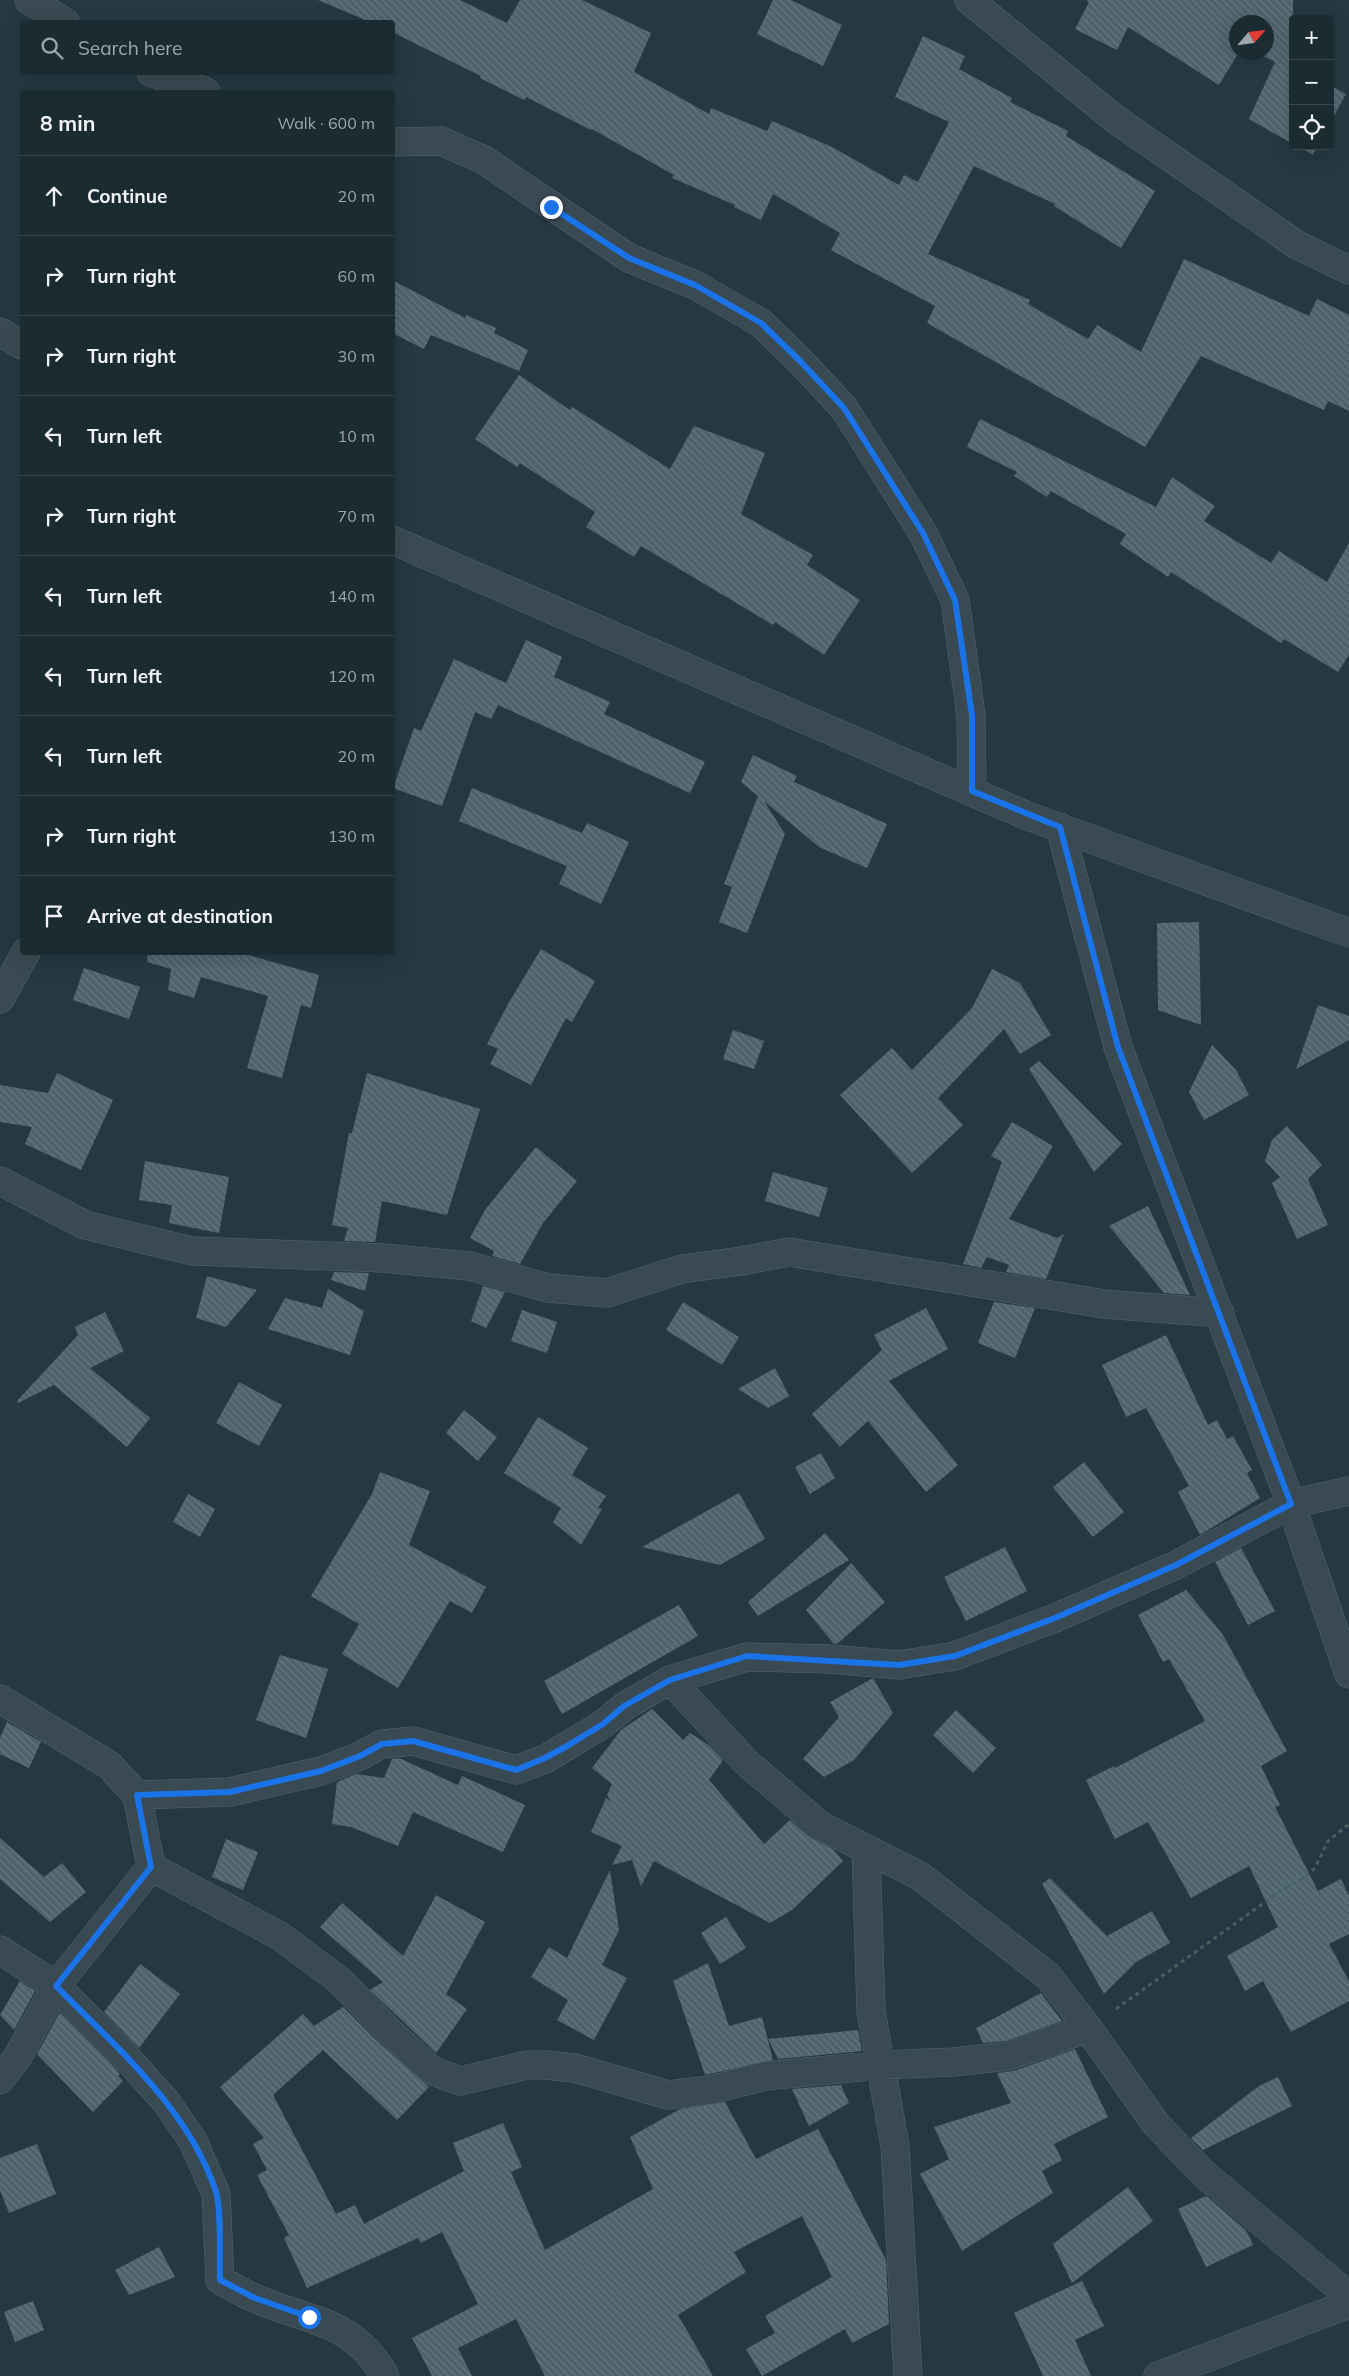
<!DOCTYPE html>
<meta charset="utf-8">
<style>
body{margin:0;font-family:Mulish,sans-serif;background:#28373e;color:#f1f3f6}
.controls{position:absolute;right:15px;top:15px;display:grid;overflow:hidden;border-radius:5px;box-shadow:0 5px 20px #0002}
.controls button{width:45px;height:45px;display:grid;place-items:center;padding:0;border:0;border-bottom:1px solid #39474d;background:#1b2b32;color:#f1f3f6;font:25px sans-serif}
.compass{position:absolute;left:1229px;top:15px;width:45px;height:45px;border-radius:50%;background:#1b2b32;box-shadow:0 5px 20px #0002;rotate:62deg}
.stop{position:absolute;width:15px;height:15px;margin:-11px;border:4px solid #1a73e8;border-radius:50%;background:#fff}
.stop.end{background:#1a73e8;border-color:#fff;box-shadow:0 1px 5px #0008}
.list{margin:0;padding:0;list-style:none}
h2{display:flex;justify-content:space-between;align-items:center;height:65px;margin:0;padding:0 20px;font-size:21px}
h2 small{font-size:16px;font-weight:400;color:#a0a7ac}
.list li{display:grid;grid-template-columns:32px 1fr auto;gap:15px;align-items:center;box-sizing:border-box;height:80px;padding:0 20px;border-top:1px solid #39474d}
.list b{display:block;font-size:19px;white-space:nowrap}
.list em{font-size:16px;font-style:normal;color:#a0a7ac}
.icon{flex:none;width:28px;height:28px;fill:none;stroke:currentColor;stroke-width:2;stroke-linecap:round;stroke-linejoin:round}
.map{position:relative;flex:none;width:1349px;height:2376px;overflow:hidden}
.search{position:absolute;background:#1b2b32;box-shadow:0 5px 20px #0002;left:20px;top:20px;width:375px;height:55px;display:flex;align-items:center;gap:12px;box-sizing:border-box;padding:0 18px;border-radius:5px;color:#a0a7ac;font-size:19px}
.panel{position:absolute;background:#1b2b32;box-shadow:0 5px 20px #0002;left:20px;top:90px;width:375px;height:865px;border-radius:5px}
.map>svg:first-child{display:block}
.building{fill:url(#building-back-hatch)}
.lines{fill:none;stroke-linecap:round;stroke-linejoin:round}
.street-casing{stroke:#576770;stroke-width:29}
.path{stroke:#47615e;stroke-width:3;stroke-dasharray:4 4;stroke-linecap:butt}
.street{stroke:#394a52;stroke-width:28}
.route{stroke:#1a73e8;stroke-width:6}
</style>
<div class="map">
<svg width="1349" height="2376" viewBox="0 0 1349 2376">
<defs>
<pattern id="building-back-hatch" width="6" height="6" patternUnits="userSpaceOnUse" patternTransform="scale(1.25)"><rect width="6" height="6" fill="#4d636e"/><path d="M-1 5l2 2M0 0l6 6M5-1l2 2" fill="none" stroke="#647882"/></pattern>
</defs>
<rect width="100%" height="100%" fill="#243943"/>
<path class="building" d="M318,0H460L507,23L520,0H582L651,33L634,72L709,114L711,108L767,131L772,121L832,147L899,185L904,175L918,182L949,122L895,97L923,36L965,56L959,69L1012,98L1010,102L1068,131L1066,136L1155,191L1121,248L1054,206L1055,204L974,166L928,254L1030,300L1028,304L1088,339L1097,325L1141,352L1184,259L1309,316L1317,299L1349,315V411L1328,401L1324,410L1201,356L1145,447L927,323L935,306L831,250L840,233L773,194L761,220L734,207L735,205L672,178L674,175L592,129L591,130L526,97L524,100L480,78L481,76L392,32V22H370Z
M773,0H791L842,25L823,66L757,34Z
M1086,0H1293V144L1249,119L1275,62L1256,52H1266V22H1236V52H1239L1219,85L1128,27L1117,50L1075,29L1089,2Z
M1330,85L1346,94L1330,123Z
M1298,146H1317L1313,155Z
M392,280L465,318L466,315L496,328L494,333L528,350L519,371L431,335L424,349L392,333Z
M519,375L570,410L572,407L670,469L694,426L765,453L741,514L813,555L807,565L860,600L824,655L775,622L773,625L641,546L634,557L586,527L595,512L520,463L517,467L475,439Z
M980,419L1156,507L1172,477L1215,506L1204,521L1271,563L1279,551L1327,582L1349,543V655L1338,672L1284,639L1281,643L1171,572L1168,577L1120,544L1126,534L1051,491L1047,497L1014,476L1017,472L967,447Z
M526,640L562,657L554,677L610,702L604,714L705,762L690,793L498,705L491,719L475,712L442,806L393,788L414,728L421,731L454,659L506,683Z
M753,755L797,776L794,782L887,824L867,868L819,847L764,801L785,834L747,933L719,922L732,887L724,884L758,796L741,782Z
M472,788L582,833L587,823L629,842L601,904L559,884L567,866L459,821Z
M1199,922L1201,1025L1158,1010L1157,923Z
M541,949L595,981L572,1022L566,1018L531,1085L490,1064L498,1049L487,1044L508,1004Z
M148,952H237L319,975L311,1008L301,1005L282,1078L247,1068L268,996L201,977L194,998L168,990L171,969L147,962Z
M84,968L140,987L129,1019L73,1000Z
M992,969L1020,983L1051,1035L1020,1054L1004,1029L938,1098L963,1125L912,1173L840,1095L892,1048L912,1070L972,1008Z
M1318,1005L1349,1016V1040L1296,1069Z
M733,1030L764,1041L754,1069L723,1059Z
M1212,1045L1236,1070L1249,1095L1204,1120L1189,1092Z
M1039,1061L1122,1144L1094,1172L1029,1069Z
M57,1073L113,1100L81,1170L25,1144L32,1127L0,1122V1085L48,1093Z
M367,1073L480,1109L447,1215L382,1201L375,1242L344,1241L348,1228L332,1225L349,1133H352Z
M1012,1122L1053,1146L1009,1219L1057,1238L1064,1234L1046,1279L1006,1272L1009,1265L987,1257L981,1268L963,1264L1002,1162L991,1156Z
M1287,1126L1322,1165L1308,1179L1328,1225L1297,1239L1272,1183L1280,1177L1265,1161L1272,1140Z
M536,1147L577,1181L543,1223L520,1264L492,1256L494,1251L470,1238L485,1210Z
M145,1161L229,1177L219,1233L169,1223L172,1205L139,1200Z
M773,1172L828,1188L819,1217L765,1201Z
M1148,1206L1190,1295L1164,1293L1109,1226Z
M334,1272L369,1273L365,1291L331,1280Z
M207,1276L257,1290L226,1327L196,1318Z
M483,1286L505,1292L486,1328L471,1321Z
M328,1289L364,1311L350,1355L268,1329L285,1298L322,1308Z
M683,1302L739,1337L722,1365L666,1330Z
M994,1302L1035,1308L1015,1358L978,1343Z
M926,1308L948,1349L889,1381L958,1465L926,1492L868,1421L840,1447L812,1414L882,1350L874,1335Z
M522,1310L557,1322L547,1353L511,1341Z
M105,1312L124,1351L90,1368L150,1418L127,1447L54,1385L18,1403L17,1401L78,1335L75,1327Z
M1166,1335L1208,1425L1217,1420L1227,1439L1233,1436L1252,1470L1247,1473L1260,1498L1200,1535L1178,1492L1189,1486L1146,1408L1126,1417L1102,1365Z
M775,1368L789,1396L768,1408L738,1389Z
M239,1382L282,1405L259,1446L216,1423Z
M464,1410L497,1437L478,1461L446,1433Z
M538,1417L588,1448L572,1475L606,1496L598,1508L602,1509L581,1545L553,1522L561,1508L504,1473Z
M821,1453L835,1478L810,1494L795,1467Z
M1084,1462L1124,1512L1093,1537L1053,1487Z
M380,1472L430,1491L409,1545L486,1587L472,1613L450,1601L398,1688L342,1654L359,1624L311,1596L372,1494Z
M739,1493L765,1539L720,1565L642,1547Z
M188,1494L215,1509L200,1537L173,1522Z
M825,1533L849,1560L758,1616L748,1602Z
M1005,1547L1027,1591L966,1621L944,1577Z
M1241,1548L1275,1611L1248,1625L1215,1562Z
M851,1563L885,1602L837,1644H834L806,1610Z
M1186,1590L1223,1635L1287,1751L1261,1766L1280,1805L1275,1807L1318,1891L1341,1879L1349,1896V1934L1329,1944L1349,1981V2001L1291,2032L1263,1981L1245,1991L1227,1956L1278,1927L1249,1866L1191,1898L1148,1822L1115,1839L1086,1780L1114,1766L1115,1768L1205,1721L1169,1659L1163,1662L1138,1615Z
M679,1605L698,1636L562,1714L544,1681Z
M280,1655L328,1669L306,1738L256,1720Z
M873,1678L893,1713L854,1760L824,1777L803,1759L839,1717L830,1702Z
M652,1709L683,1740L690,1733L710,1746L723,1760L709,1780L764,1844L790,1820L811,1838L833,1849L843,1861L792,1910L770,1923L654,1861L641,1886L632,1860L612,1865L622,1846L591,1832L606,1798L611,1802L607,1795L612,1784L592,1768L621,1730Z
M956,1710L996,1748L973,1773L933,1735Z
M7,1722L41,1742L29,1768L0,1754V1738Z
M399,1758L458,1785L462,1776L525,1805L503,1852L413,1812L398,1846L351,1827L332,1824L337,1782L356,1774L384,1778L392,1759Z
M0,1838L44,1877L62,1863L86,1892L50,1922L0,1879Z
M226,1839L258,1852L243,1890L212,1877Z
M610,1870L619,1930L602,1965L627,1978L594,2040L557,2020L568,2000L531,1977L549,1947L567,1958Z
M1050,1878L1107,1936L1152,1911L1170,1943L1136,1962L1104,1994L1042,1884Z
M436,1895L485,1922L446,1994L467,2009L436,2053L370,1990L383,1982L320,1927L342,1903L403,1956Z
M726,1917L746,1948L720,1964L701,1933Z
M708,1963L729,2026L762,2017L773,2060L705,2075L673,1981Z
M140,1964L180,1994L139,2048L104,2012Z
M20,1981L35,1991L14,2030L0,2015Z
M1041,1993L1062,2021L1006,2041L983,2043L976,2028Z
M343,2007L379,2043L429,2087L397,2120L323,2050L273,2095L336,2214L355,2205L364,2224L464,2171L453,2143L503,2123L522,2167L511,2172L545,2250L653,2189L630,2137L680,2109L725,2102L756,2159L818,2129L886,2260L889,2324L852,2343L845,2329L762,2376L746,2349L775,2333L765,2316L832,2277L802,2216L734,2252L746,2272L678,2315L713,2376H545L516,2319L458,2348L472,2376H432L412,2338L478,2304L442,2232L421,2243L418,2238L307,2288L284,2238L289,2235L257,2175L267,2170L253,2144L264,2138L220,2087L303,2014L314,2026Z
M60,2012L108,2060L120,2074L118,2076L123,2081L93,2112L37,2054Z
M858,2030L862,2051L778,2059L768,2039Z
M1075,2049L1108,2117L1054,2144L1062,2160L1042,2171L1053,2193L962,2251L920,2174L949,2159L934,2127L1011,2103L997,2073L1014,2071Z
M1278,2077L1292,2106L1203,2150L1191,2138L1259,2086Z
M841,2085L849,2103L809,2126L792,2089Z
M37,2144L56,2194L9,2213L0,2190V2158Z
M1128,2187L1153,2221L1072,2283L1053,2244Z
M1206,2196L1246,2230L1253,2245L1206,2267L1178,2209Z
M159,2247L175,2277L129,2295L115,2270Z
M1082,2281L1104,2326L1075,2340L1091,2376H1043L1014,2313Z
M33,2301L44,2330L15,2342L4,2312Z"/>
<g class="lines">
<defs>
<path id="street" d="M29,0L65,22
M969,0L1115,119L1297,245L1349,270
M151,72L206,92
M392,142L441,141L484,160L629,258L695,285L761,323L800,361L844,408L923,533L955,600L971,715L972,791
M0,332L22,345
M392,540L1025,815L1349,933
M1060,827L1118,1047L1291,1504L1349,1674
M0,999L26,952
M0,1181L85,1225L192,1251L383,1258L469,1266L548,1288L607,1293L682,1269L741,1261L789,1252L1104,1304L1220,1313
M670,1680L747,1763L821,1826L920,1876L1048,1976L1088,2028L1156,2124L1203,2173L1342,2290L1349,2299
M0,1699L109,1765L137,1795L151,1867L56,1986L17,2058L0,2080
M137,1795L230,1792L321,1771L360,1756L382,1744L413,1741L516,1770L545,1759L567,1746L603,1724L625,1706L670,1680L747,1657L829,1659L899,1665L955,1656L1055,1618L1176,1565L1291,1504L1349,1491
M866,1849L871,2011L895,2146L908,2376
M151,1867L280,1936L339,1980L390,2032L431,2070L449,2077L460,2081L527,2065H545L575,2068L668,2095L710,2090L765,2076L881,2065L953,2062L1009,2056L1088,2028
M0,1950L56,1986L119,2049L167,2103L193,2141L216,2194L220,2280C231,2286 242,2293 254,2298C306,2321 353,2319 385,2376
M1158,2376L1349,2304"/>
</defs>
<use href="#street" class="street-casing"/>
<path class="path" d="M1116,2009L1286,1887L1305,1877L1315,1868L1328,1841L1349,1824"/>
<use href="#street" class="street"/>
</g>
<g class="lines">
<path class="route" d="M309,2317L255,2298L220,2280C219,2258 222,2212 216,2192C189,2109 116,2047 56,1986L151,1867L137,1795L230,1792L321,1771L360,1756L382,1744L413,1741L516,1770L545,1758L567,1746L603,1724L624,1706L670,1680L747,1656L899,1665L955,1656L1055,1618L1176,1565L1291,1504L1118,1047L1060,827L972,791V715L955,600L923,533L844,408L800,361L761,323L695,285L629,258L551,207"/>
</g>
</svg>
<div class="controls">
<button>+</button>
<button>−</button>
<button><svg class="icon" aria-label="locate" viewBox="0 0 24 24"><circle cx="12" cy="12" r="6"/><path d="M12 2v4M12 18v4M2 12h4M18 12h4"/></svg></button>
</div>
<svg class="compass" viewBox="-18 -18 36 36"><path d="M0-13l5 13h-10z" fill="#e53935"/><path d="M0 13l5-13h-10z" fill="#a0a7ac"/></svg>
<div class="stop" style="left:309px;top:2317px"></div>
<div class="stop end" style="left:551px;top:207px"></div>
<div class="search"><svg class="icon" aria-label="search" viewBox="0 0 24 24"><circle cx="10" cy="10" r="6"/><path d="M15 15l6 6"/></svg>Search here</div>
<section class="panel">
<h2>8 min<small>Walk · 600 m</small></h2>
<ul class="list">
<li><svg class="icon" aria-label="ahead" viewBox="0 0 24 24"><path d="M12 20V5M6 11l6-6 6 6"/></svg><div><b>Continue</b></div><em>20 m</em></li>
<li><svg class="icon" aria-label="right" viewBox="0 0 24 24"><path d="M7 20v-9h11M14 6l5 5-5 5"/></svg><div><b>Turn right</b></div><em>60 m</em></li>
<li><svg class="icon" aria-label="right" viewBox="0 0 24 24"><path d="M7 20v-9h11M14 6l5 5-5 5"/></svg><div><b>Turn right</b></div><em>30 m</em></li>
<li><svg class="icon" aria-label="left" viewBox="0 0 24 24"><path d="M17 20v-9H6M10 6l-5 5 5 5"/></svg><div><b>Turn left</b></div><em>10 m</em></li>
<li><svg class="icon" aria-label="right" viewBox="0 0 24 24"><path d="M7 20v-9h11M14 6l5 5-5 5"/></svg><div><b>Turn right</b></div><em>70 m</em></li>
<li><svg class="icon" aria-label="left" viewBox="0 0 24 24"><path d="M17 20v-9H6M10 6l-5 5 5 5"/></svg><div><b>Turn left</b></div><em>140 m</em></li>
<li><svg class="icon" aria-label="left" viewBox="0 0 24 24"><path d="M17 20v-9H6M10 6l-5 5 5 5"/></svg><div><b>Turn left</b></div><em>120 m</em></li>
<li><svg class="icon" aria-label="left" viewBox="0 0 24 24"><path d="M17 20v-9H6M10 6l-5 5 5 5"/></svg><div><b>Turn left</b></div><em>20 m</em></li>
<li><svg class="icon" aria-label="right" viewBox="0 0 24 24"><path d="M7 20v-9h11M14 6l5 5-5 5"/></svg><div><b>Turn right</b></div><em>130 m</em></li>
<li><svg class="icon" aria-label="arrive" viewBox="0 0 24 24"><path d="M6 21V4h12l-3 4 3 4H6"/></svg><div><b>Arrive at destination</b></div></li>
</ul>
</section>
</div>
